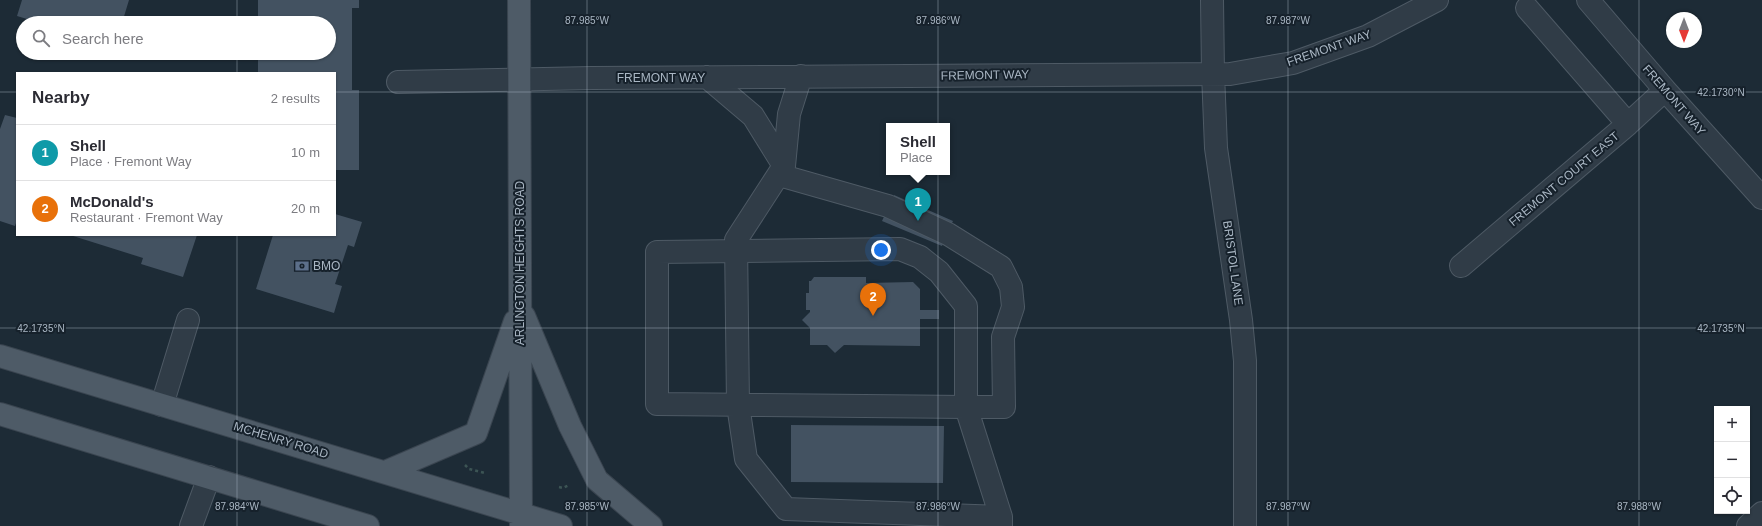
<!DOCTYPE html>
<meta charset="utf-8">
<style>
body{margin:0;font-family:Helvetica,sans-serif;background:#f2f2f3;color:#2b2b33}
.controls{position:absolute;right:12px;bottom:12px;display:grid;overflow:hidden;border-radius:0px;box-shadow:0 1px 3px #0004}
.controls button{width:36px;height:36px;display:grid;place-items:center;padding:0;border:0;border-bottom:1px solid #e1e1e2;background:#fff;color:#2b2b33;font:20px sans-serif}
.compass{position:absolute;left:1666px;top:12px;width:36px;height:36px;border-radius:50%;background:#fff;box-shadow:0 1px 3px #0004;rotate:180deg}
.you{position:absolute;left:881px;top:250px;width:14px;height:14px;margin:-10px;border:3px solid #fff;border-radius:50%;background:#1a73e8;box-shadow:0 0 0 6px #1a73e833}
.badge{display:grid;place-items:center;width:26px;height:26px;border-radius:50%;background:#4c6b8f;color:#fff;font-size:13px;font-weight:700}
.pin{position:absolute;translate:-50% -33px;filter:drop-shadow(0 1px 2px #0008)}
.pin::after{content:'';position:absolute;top:21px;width:14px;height:12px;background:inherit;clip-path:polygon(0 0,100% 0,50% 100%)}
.popup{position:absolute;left:886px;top:123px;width:64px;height:52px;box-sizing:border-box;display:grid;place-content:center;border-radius:0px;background:#fff;filter:drop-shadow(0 1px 3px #0005);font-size:13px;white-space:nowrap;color:#7c7c81}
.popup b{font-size:15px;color:#2b2b33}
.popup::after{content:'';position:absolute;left:50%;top:100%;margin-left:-8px;border:8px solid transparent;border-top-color:#fff}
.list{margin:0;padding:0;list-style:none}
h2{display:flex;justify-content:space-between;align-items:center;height:52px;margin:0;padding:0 16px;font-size:17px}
h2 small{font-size:13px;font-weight:400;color:#7c7c81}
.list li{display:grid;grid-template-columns:26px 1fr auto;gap:12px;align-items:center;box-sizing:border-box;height:56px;padding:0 16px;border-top:1px solid #e1e1e2}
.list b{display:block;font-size:15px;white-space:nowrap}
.list p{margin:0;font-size:13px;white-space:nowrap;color:#7c7c81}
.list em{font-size:13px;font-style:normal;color:#7c7c81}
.icon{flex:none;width:22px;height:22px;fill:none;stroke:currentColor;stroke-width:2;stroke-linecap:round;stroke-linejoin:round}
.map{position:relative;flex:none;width:1762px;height:526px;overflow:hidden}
.search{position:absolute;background:#fff;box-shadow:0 1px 3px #0004;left:16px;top:16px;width:320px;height:44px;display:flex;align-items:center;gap:10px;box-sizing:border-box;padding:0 14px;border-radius:22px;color:#7c7c81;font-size:15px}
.panel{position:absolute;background:#fff;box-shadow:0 1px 3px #0004;left:16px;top:72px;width:320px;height:164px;border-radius:0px}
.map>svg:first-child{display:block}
.building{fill:#435261}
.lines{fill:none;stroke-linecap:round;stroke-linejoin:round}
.minor-casing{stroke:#4e5a65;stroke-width:24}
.major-casing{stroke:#3a4550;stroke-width:24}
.path{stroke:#3c5454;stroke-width:2.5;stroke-dasharray:3 3;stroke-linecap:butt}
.minor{stroke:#303c47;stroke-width:22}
.major{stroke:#4e5b67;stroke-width:22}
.ticks{fill:none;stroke:#aab7c4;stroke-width:1;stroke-opacity:0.45}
.labels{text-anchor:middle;stroke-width:4;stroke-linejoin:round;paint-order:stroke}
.street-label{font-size:12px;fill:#aab7c4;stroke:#16212b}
.poi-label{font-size:12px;fill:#aab7c4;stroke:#16212b;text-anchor:start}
.ticks-label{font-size:10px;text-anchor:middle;fill:#aab7c4;stroke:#16212b;stroke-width:4;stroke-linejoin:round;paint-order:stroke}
</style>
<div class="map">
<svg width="1762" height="526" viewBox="0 0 1762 526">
<rect width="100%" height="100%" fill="#1d2b36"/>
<path class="building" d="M22,0H129L122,23H40L17,16Z
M258,0H359V8H352V90H359V170H335V73H258V53H329V23H258Z
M5,115L17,118V220L15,226L0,221V129Z
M894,195L953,221L942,246L882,221Z
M335,214L362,222L354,247L348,245L335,284L342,286L334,313L256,289L273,235H335Z
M70,235H197L183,277L141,264L143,258Z
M814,277H866V283L913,282L920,289V310H939V319H920V346L844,345L835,353L827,345H810V328L802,320L810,312V310H806V293H809V281H811Z
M791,425L944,426L943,483L791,482Z"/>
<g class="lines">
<defs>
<path id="minor" d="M1212,0L1213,73L1216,148L1241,320L1245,361V526
M1588,0L1665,90L1762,198
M1527,8L1628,124
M801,76L789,114L784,166L736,240L738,405L746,459L786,509L1001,517V526
M707,77L753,116L784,166
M398,82L592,78L1230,74L1293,63L1368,36L1437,0
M779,175L888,206L948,234L1001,267L1011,287L1013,307L1003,337L1004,407H966L1001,517
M900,249L920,257L939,272L966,306V407L657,404V252Z
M1461,266L1628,124L1665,90
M162,405L188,320
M191,526L209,477
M1748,526L1762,513"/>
<path id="major" d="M519,0L521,526
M524,316L570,426L597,480L651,526
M0,356L561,526
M0,414L368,526
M385,472L476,433L515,321"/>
</defs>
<use href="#minor" class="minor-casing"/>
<use href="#major" class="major-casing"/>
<path class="path" d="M465,465L469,469L485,473
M559,487L563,488L569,485"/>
<use href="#minor" class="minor"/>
<use href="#major" class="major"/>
</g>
<path class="ticks" d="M237,0V23M587,0V526M938,0V526M1288,0V526M1639,0V526M237,53V73M0,92H17M335,92H1762M237,235V526M0,328H1762"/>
<defs>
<symbol id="bank-bare" viewBox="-9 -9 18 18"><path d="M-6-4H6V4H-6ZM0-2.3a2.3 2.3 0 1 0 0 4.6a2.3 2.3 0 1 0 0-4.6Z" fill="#5c6f8a" stroke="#16212b" stroke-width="2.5" paint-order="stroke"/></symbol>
</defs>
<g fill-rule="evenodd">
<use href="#bank-bare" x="292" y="256" width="20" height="20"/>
</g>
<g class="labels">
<g class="street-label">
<text transform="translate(1329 48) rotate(-19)" y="4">FREMONT WAY</text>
<text transform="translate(985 75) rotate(-1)" y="4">FREMONT WAY</text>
<text x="661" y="82">FREMONT WAY</text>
<text transform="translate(1674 100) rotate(49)" y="4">FREMONT WAY</text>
<text transform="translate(1564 179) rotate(-40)" y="4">FREMONT COURT EAST</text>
<text transform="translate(520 263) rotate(-90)" y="4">ARLINGTON HEIGHTS ROAD</text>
<text transform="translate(1233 263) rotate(82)" y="4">BRISTOL LANE</text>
<text transform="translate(281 440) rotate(17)" y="4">MCHENRY ROAD</text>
</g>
<g class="poi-label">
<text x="313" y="270">BMO</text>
</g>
</g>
<g class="ticks-label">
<text x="587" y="24">87.985°W</text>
<text x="938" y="24">87.986°W</text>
<text x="1288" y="24">87.987°W</text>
<text x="1721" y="96">42.1730°N</text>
<text x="1721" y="332">42.1735°N</text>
<text x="41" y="332">42.1735°N</text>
<text x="237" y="510">87.984°W</text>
<text x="587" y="510">87.985°W</text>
<text x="938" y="510">87.986°W</text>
<text x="1288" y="510">87.987°W</text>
<text x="1639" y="510">87.988°W</text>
</g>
</svg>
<div class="controls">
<button>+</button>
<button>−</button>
<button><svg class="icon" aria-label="locate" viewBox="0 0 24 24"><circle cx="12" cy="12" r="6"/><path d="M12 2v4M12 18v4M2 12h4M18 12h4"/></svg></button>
</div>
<svg class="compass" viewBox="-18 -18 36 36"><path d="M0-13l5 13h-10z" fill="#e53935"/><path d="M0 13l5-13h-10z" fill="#7c7c81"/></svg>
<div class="you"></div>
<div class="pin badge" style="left:918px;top:221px;background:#0f9aa8">1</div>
<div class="popup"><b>Shell</b>Place</div>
<div class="pin badge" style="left:873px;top:316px;background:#e8710a">2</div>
<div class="search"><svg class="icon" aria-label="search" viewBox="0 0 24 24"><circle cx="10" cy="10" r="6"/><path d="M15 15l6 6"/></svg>Search here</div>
<section class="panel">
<h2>Nearby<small>2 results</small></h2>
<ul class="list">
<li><span class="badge" style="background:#0f9aa8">1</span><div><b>Shell</b><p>Place · Fremont Way</p></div><em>10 m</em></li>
<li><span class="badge" style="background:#e8710a">2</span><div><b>McDonald's</b><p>Restaurant · Fremont Way</p></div><em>20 m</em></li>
</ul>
</section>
</div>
